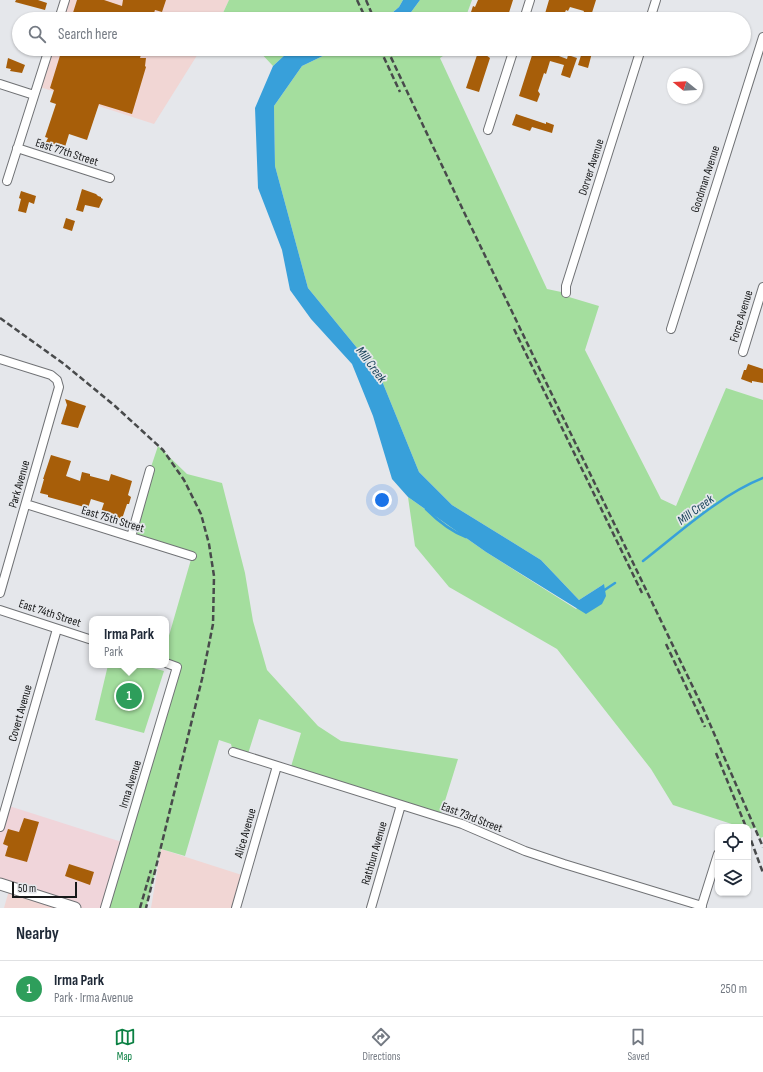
<!DOCTYPE html>
<meta charset="utf-8">
<style>
body{margin:0;font-family:"Sofia Sans Condensed",sans-serif;background:#f6f6f7;color:#1f2937}
.controls{position:absolute;right:12px;bottom:12px;display:grid;overflow:hidden;border-radius:8px;box-shadow:0 1px 3px #0004}
.controls button{width:36px;height:36px;display:grid;place-items:center;padding:0;border:0;border-bottom:1px solid #e0e1e3;background:#fff;color:#1f2937;font:20px sans-serif}
.compass{position:absolute;left:667px;top:68px;width:36px;height:36px;border-radius:50%;background:#fff;box-shadow:0 1px 3px #0004;rotate:288deg}
.scale{position:absolute;left:12px;bottom:10px;width:65px;box-sizing:border-box;padding-left:4px;border:2px solid #171819;border-top:0;font-size:11px;line-height:14px;white-space:nowrap;color:#171819;-webkit-text-stroke:3px #e5e7eb;paint-order:stroke}
.you{position:absolute;left:382px;top:500px;width:14px;height:14px;margin:-10px;border:3px solid #fff;border-radius:50%;background:#1a73e8;box-shadow:0 0 0 6px #1a73e833}
.badge{display:grid;place-items:center;width:26px;height:26px;border-radius:50%;background:#0b8043;color:#fff;font-size:13px;font-weight:700}
.pin{position:absolute;translate:-50% -50%;border:2px solid #fff;box-shadow:0 1px 4px #0006}
.popup{position:absolute;left:89px;top:616px;width:80px;height:52px;box-sizing:border-box;display:grid;place-content:center;border-radius:8px;background:#fff;filter:drop-shadow(0 1px 3px #0005);font-size:13px;white-space:nowrap;color:#747a83}
.popup b{font-size:15px;color:#1f2937}
.popup::after{content:'';position:absolute;left:50%;top:100%;margin-left:-8px;border:8px solid transparent;border-top-color:#fff}
.list{margin:0;padding:0;list-style:none}
h2{display:flex;justify-content:space-between;align-items:center;height:52px;margin:0;padding:0 16px;font-size:17px}
h2 small{font-size:13px;font-weight:400;color:#747a83}
.list li{display:grid;grid-template-columns:26px 1fr auto;gap:12px;align-items:center;box-sizing:border-box;height:56px;padding:0 16px;border-top:1px solid #e0e1e3}
.list b{display:block;font-size:15px;white-space:nowrap}
.list p{margin:0;font-size:13px;white-space:nowrap;color:#747a83}
.list em{font-size:13px;font-style:normal;color:#747a83}
.icon{flex:none;width:22px;height:22px;fill:none;stroke:currentColor;stroke-width:2;stroke-linecap:round;stroke-linejoin:round}
.map{position:relative;flex:none;width:763px;height:908px;overflow:hidden}
.search{position:absolute;background:#fff;box-shadow:0 1px 3px #0004;left:12px;right:12px;top:12px;height:44px;display:flex;align-items:center;gap:10px;box-sizing:border-box;padding:0 14px;border-radius:22px;color:#747a83;font-size:15px}
.sheet{height:108px;background:#fff}
nav{display:flex;justify-content:space-around;align-items:center;box-sizing:border-box;height:56px;border-top:1px solid #e0e1e3;background:#fff;font-size:11px;color:#747a83}
nav a{display:grid;justify-items:center;gap:2px}
nav .on{color:#0b8043}
.map>svg:first-child{display:block}
.commercial{fill:#f0d5da}
.industrial{fill:#f1d6d4}
.green{fill:#a4de9e}
.water{fill:#38a0da}
.lines{fill:none;stroke-linecap:round;stroke-linejoin:round}
.stream{stroke:#38a0da;stroke-width:2.5}
.building{fill:#a75e09}
.minor-casing{stroke:#707275;stroke-width:10}
.secondary-casing{stroke:#707275;stroke-width:13}
.minor{stroke:#fff;stroke-width:8}
.secondary{stroke:#fff;stroke-width:11}
.rail{stroke:#484a4b;stroke-width:2.5;stroke-dasharray:6 3;stroke-linecap:butt}
.labels{text-anchor:middle;stroke-width:3.5;stroke-linejoin:round;paint-order:stroke}
.street-label{font-size:12px;fill:#171819;stroke:#e5e7eb}
.water-label{font-size:13px;font-style:italic;fill:#113c54;stroke:#e5e7eb}
</style>
<div class="map">
<svg width="763" height="908" viewBox="0 0 763 908">
<rect width="100%" height="100%" fill="#e5e7eb"/>
<path class="commercial" d="M6,805L125,843L105,908H75L0,884V827Z"/>
<path class="industrial" d="M65,0H229L220,19H59Z
M49,49H201L154,124L37,86Z
M161,849L245,876L236,908H151Z
M10,887L75,908H4Z"/>
<path class="green" d="M229,0H403L399,7L393,12L396,19H228L223,13Z
M420,0H472L465,19H406Z
M257,49H297L287,53L273,66Z
M327,49H453L440,58L547,289L566,293L569,297L599,306L585,350L661,499L676,506L726,388L763,400V837L760,838L756,828L748,829V827H741L673,805L651,769L557,649L449,587L415,546L408,497L486,552L576,609L604,584L579,600L541,560L452,505L419,472L380,376L308,288L275,166L274,106L302,66L329,53Z
M158,446L187,474L222,483L245,573L253,621L267,670L318,726L341,741L458,759L440,817L290,770L301,733L259,719L247,757L233,752L231,744L219,740L185,856L161,849L146,908H105L177,667L166,663V646L192,556L131,537L150,470Z
M108,665H142L164,671L144,733L95,720Z"/>
<path class="water" d="M403,0H420L406,19H396L392,13L399,7Z
M297,49H328L329,53L302,66L274,106L275,166L308,288L380,376L419,472L452,505L541,560L579,600L604,584L606,596L602,604L586,614L486,552L408,497L392,479L373,416L352,364L311,319L290,290L282,250L258,188L255,108L273,66L287,53Z"/>
<g class="lines">
<path class="stream" d="M426,509C438,521 450,531 466,537
M643,561C679,533 720,495 763,478
M603,591L615,583"/>
</g>
<path class="building" d="M16,0H38L47,3L45,10L15,2Z
M77,0H104L122,6L123,0H166L162,12L155,10L152,19H71Z
M478,0H513L507,19H482L470,15L473,6L475,7Z
M549,0H596L590,19H581L584,11L570,7L568,11L566,10L562,19L558,17L557,19H550L544,17Z
M62,49H143L140,58H146L145,66L146,67L132,114L99,104L87,140L69,134L65,147L46,142L48,138L45,137L56,104L50,102L54,90L50,88Z
M479,49L487,51L486,55L490,58L479,92L466,88Z
M534,49H540L567,59L568,55L577,58L570,78L561,75L564,65L550,61L546,74L544,73L538,91L540,94L537,102L519,96Z
M583,49H593L588,68L578,65Z
M8,58L25,65L22,73L10,71L11,69L6,68Z
M516,114L546,124V122L554,125L552,133L532,127L530,131L512,125Z
M82,189L96,194L98,196L101,197V198L103,199L99,208L85,205L83,212L76,210Z
M21,191L36,196L34,204L29,202L26,213L18,211L21,199L19,198Z
M66,218L75,221L72,231L63,228Z
M748,364L763,369V383L752,381V383L741,379L744,370H746Z
M65,399L86,406L78,428L61,424L67,405Z
M51,455L71,461L66,476L80,481L82,472L90,474V476L109,481L111,474L132,481L128,495L131,497L129,504H127L122,519L101,512L104,503L91,499L88,508L48,497V495L40,493L44,479H43Z
M24,818L39,822L27,862L5,856L8,846L3,844L8,829L19,832Z
M69,864L94,872L90,885L65,876Z"/>
<g class="lines">
<defs>
<path id="minor" d="M59,19L65,0
M524,19L530,0
M650,19L656,0
M0,84L34,95
M488,130L514,49
M17,148L110,178
M7,181L49,49
M566,293V286L641,49
M671,329L763,37
M743,352L763,287
M0,359L51,375L57,380L59,387L0,593
M26,504L192,556
M131,537L150,470
M0,610L92,640
M233,752L462,824L525,851L564,864L702,906
M0,827L57,629
M105,908L177,667L166,663
M236,908L277,766
M371,908L401,805
M701,908L718,854"/>
<path id="secondary" d="M0,884L75,908"/>
</defs>
<use href="#minor" class="minor-casing"/>
<use href="#secondary" class="secondary-casing"/>
<use href="#minor" class="minor"/>
<use href="#secondary" class="secondary"/>
<path class="rail" d="M357,0L366,19
M366,0L374,19
M380,49L400,92
M387,49L463,210L703,708L763,847
M0,318L64,364L115,406L163,450L184,480L201,514L209,544L214,576L213,624L202,679L146,908
M514,329L642,593
M666,644L705,727
M716,753L746,827
M748,832L763,873
M140,908L151,870"/>
</g>
<g class="labels">
<g class="street-label">
<text transform="translate(67 152) rotate(18)" y="4">East 77th Street</text>
<text transform="translate(591 167) rotate(-72)" y="4">Dorver Avenue</text>
<text transform="translate(705 179) rotate(-72)" y="4">Goodman Avenue</text>
<text transform="translate(741 316) rotate(-73)" y="4">Force Avenue</text>
<text transform="translate(19 484) rotate(-74)" y="4">Park Avenue</text>
<text transform="translate(113 519) rotate(17)" y="4">East 75th Street</text>
<text transform="translate(50 613) rotate(18)" y="4">East 74th Street</text>
<text transform="translate(20 713) rotate(-74)" y="4">Covert Avenue</text>
<text transform="translate(130 784) rotate(-73)" y="4">Irma Avenue</text>
<text transform="translate(472 817) rotate(21)" y="4">East 73rd Street</text>
<text transform="translate(245 833) rotate(-74)" y="4">Alice Avenue</text>
<text transform="translate(374 853) rotate(-74)" y="4">Rathbun Avenue</text>
</g>
<g class="water-label">
<text transform="translate(372 364) rotate(53)" y="5">Mill Creek</text>
<text transform="translate(695 509) rotate(-36)" y="5">Mill Creek</text>
</g>
</g>
</svg>
<div class="controls">
<button><svg class="icon" aria-label="locate" viewBox="0 0 24 24"><circle cx="12" cy="12" r="6"/><path d="M12 2v4M12 18v4M2 12h4M18 12h4"/></svg></button>
<button><svg class="icon" aria-label="layers" viewBox="0 0 24 24"><path d="M12 4l9 5-9 5-9-5zM3 14l9 5 9-5"/></svg></button>
</div>
<svg class="compass" viewBox="-18 -18 36 36"><path d="M0-13l5 13h-10z" fill="#e53935"/><path d="M0 13l5-13h-10z" fill="#747a83"/></svg>
<div class="scale">50 m</div>
<div class="you"></div>
<div class="pin badge" style="left:129px;top:696px;background:#2e9e5b">1</div>
<div class="popup"><b>Irma Park</b>Park</div>
<div class="search"><svg class="icon" aria-label="search" viewBox="0 0 24 24"><circle cx="10" cy="10" r="6"/><path d="M15 15l6 6"/></svg>Search here</div>
</div>
<section class="sheet">
<h2>Nearby<small></small></h2>
<ul class="list">
<li><span class="badge" style="background:#2e9e5b">1</span><div><b>Irma Park</b><p>Park · Irma Avenue</p></div><em>250 m</em></li>
</ul>
</section>
<nav>
<a class="on"><svg class="icon" aria-label="map" viewBox="0 0 24 24"><path d="M3 6l6-2 6 2 6-2v14l-6 2-6-2-6 2zM9 4v14M15 6v14"/></svg>Map</a>
<a><svg class="icon" aria-label="directions" viewBox="0 0 24 24"><path d="M12 3l9 9-9 9-9-9zM9 14v-3h6M13 9l2 2-2 2"/></svg>Directions</a>
<a><svg class="icon" aria-label="saved" viewBox="0 0 24 24"><path d="M7 4h10v16l-5-4-5 4z"/></svg>Saved</a>
</nav>
